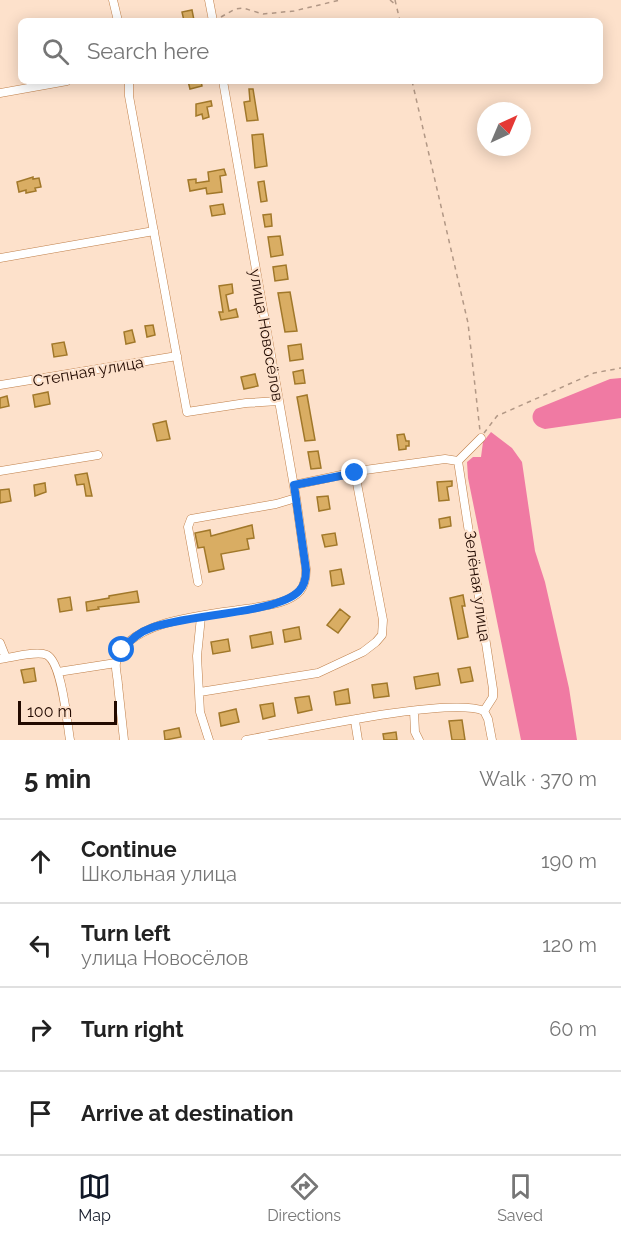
<!DOCTYPE html>
<meta charset="utf-8">
<style>
body{margin:0;font-family:Raleway,sans-serif;background:#f6f6f6;color:#222}
.compass{position:absolute;left:477px;top:102px;width:54px;height:54px;border-radius:50%;background:#fff;box-shadow:0 3px 15px #0003;rotate:44deg}
.scale{position:absolute;left:18px;bottom:15px;width:99px;box-sizing:border-box;padding-left:6px;border:3px solid #220a00;border-top:0;font-size:16px;line-height:21px;white-space:nowrap;color:#220a00;-webkit-text-stroke:4px #fde1cb;paint-order:stroke}
.stop{position:absolute;width:18px;height:18px;margin:-14px;border:4px solid #1a73e8;border-radius:50%;background:#fff}
.stop.end{background:#1a73e8;border-color:#fff;box-shadow:0 2px 6px #0008}
.list{margin:0;padding:0;list-style:none}
h2{display:flex;justify-content:space-between;align-items:center;height:78px;margin:0;padding:0 24px;font-size:26px}
h2 small{font-size:20px;font-weight:400;color:#767676}
.list li{display:grid;grid-template-columns:39px 1fr auto;gap:18px;align-items:center;box-sizing:border-box;height:84px;padding:0 24px;border-top:2px solid #e0e0e0}
.list b{display:block;font-size:22px;white-space:nowrap}
.list p{margin:0;font-size:20px;white-space:nowrap;color:#767676}
.list em{font-size:20px;font-style:normal;color:#767676}
.icon{flex:none;width:33px;height:33px;fill:none;stroke:currentColor;stroke-width:2;stroke-linecap:round;stroke-linejoin:round}
.map{position:relative;flex:none;width:621px;height:740px;overflow:hidden}
.search{position:absolute;background:#fff;box-shadow:0 3px 15px #0003;left:18px;right:18px;top:18px;height:66px;display:flex;align-items:center;gap:15px;box-sizing:border-box;padding:0 21px;border-radius:9px;color:#767676;font-size:22px}
.sheet{height:414px;background:#fff}
nav{display:flex;justify-content:space-around;align-items:center;box-sizing:border-box;height:84px;border-top:2px solid #e0e0e0;background:#fff;font-size:16px;color:#767676}
nav a{display:grid;justify-items:center;gap:3px}
nav .on{color:#111827}
.map>svg:first-child{display:block}
.forest{fill:#f07aa3}
.building{fill:#d9ad63;stroke:#a1782a;stroke-width:1.5}
.lines{fill:none;stroke-linecap:round;stroke-linejoin:round}
.minor-casing{stroke:#bf7f49;stroke-width:9}
.path{stroke:#b29886;stroke-width:1.5;stroke-dasharray:4.5 4.5;stroke-linecap:butt}
.minor{stroke:#fff;stroke-width:8}
.route{stroke:#1a73e8;stroke-width:8}
.labels{text-anchor:middle;stroke-width:4.5;stroke-linejoin:round;paint-order:stroke}
.street-label{font-size:16px;fill:#220a00;stroke:#fde1cb}
</style>
<div class="map">
<svg width="621" height="740" viewBox="0 0 621 740">
<rect width="100%" height="100%" fill="#fde1cb"/>
<path class="forest" d="M621,378V418L545,429C535,427 528,418 536,409L610,379Z
M491,432L512,448L522,462L535,551L545,582L569,688L577,740H521L468,478L467,462L473,457H481L483,442Z"/>
<path class="building" d="M192,10L194,20L184,21L182,12Z
M188,81H201L202,86L190,89Z
M249,89H253L258,120L247,121L244,102L250,101Z
M211,101L212,106L207,107L209,117L203,119L202,114L196,116V104Z
M263,134L267,166L255,168L252,135Z
M224,169L226,175L220,176L222,192L207,194L206,188L190,191L188,180L196,179V183L209,181L208,172Z
M33,177V179L39,178L41,187L35,188L36,191L26,193V190L19,192L17,182Z
M264,181L267,201L261,202L258,182Z
M223,204L225,214L212,216L210,206Z
M271,214L272,226L265,227L263,215Z
M280,236L283,255L271,257L268,237Z
M286,265L288,279L275,281L273,267Z
M232,284L233,293L226,295L229,311L236,309L238,317L221,320L219,312H223L219,286Z
M290,292L297,331L285,332L278,293Z
M153,325L155,335L147,337L145,326Z
M132,330L135,342L126,344L124,332Z
M64,342L67,355L54,357L52,344Z
M301,344L303,359L290,361L288,346Z
M303,370L305,383L295,384L293,372Z
M255,374L258,386L244,389L241,377Z
M48,392L50,404L35,407L33,395Z
M307,395L315,440L305,441L297,397Z
M7,396L9,406L0,408V398Z
M166,421L170,439L157,441L153,424Z
M404,434L406,441H409V446H406V449L399,450L397,435Z
M318,451L321,468L311,469L308,452Z
M87,473L92,496H86L84,484L77,485L75,475Z
M452,481V486L447,487L449,500L439,501L437,482Z
M45,483L46,492L35,496L34,485Z
M9,489L11,501L0,503V490Z
M328,496L330,509L319,511L317,497Z
M450,517L451,526L440,528L439,519Z
M252,525L254,538L247,539L249,549L221,554L224,569L209,572L204,547L198,548L195,533L210,530L211,536Z
M335,533L337,545L325,547L322,535Z
M341,569L344,584L332,586L330,571Z
M137,591L139,602L98,607L99,609L87,611L86,602L109,598V596Z
M463,595L465,606H462L468,637L458,639L450,598Z
M70,597L72,610L60,612L58,599Z
M340,609L350,617L338,633L327,625Z
M299,627L301,639L285,642L283,630Z
M271,632L273,644L252,648L250,636Z
M228,639L230,651L213,654L211,642Z
M470,667L473,681L461,683L458,669Z
M34,668L36,681L24,683L21,670Z
M438,673L440,685L416,689L414,677Z
M387,683L389,696L374,698L372,685Z
M348,689L350,703L336,705L334,692Z
M309,696L312,710L298,713L295,698Z
M273,703L275,716L263,719L260,705Z
M236,709L239,722L221,726L219,713Z
M462,720L465,740H452L449,721Z
M179,728L181,737L165,740L164,731Z
M396,732L397,740H384L383,734Z"/>
<g class="lines">
<defs>
<path id="minor" d="M113,0L118,21
M209,0L213,21
M129,81V96L187,412L246,403L279,401
M0,93L67,81
M0,258L154,231
M0,385L177,356
M481,438L458,461L493,689V697L484,711L488,719L492,740
M0,471L98,455
M294,485L365,470L445,459L458,461
M198,582L188,527L191,519L276,504L296,498
M201,617L197,656L200,712L209,740
M0,643L6,658
M0,659C11,658 37,650 47,655C62,663 67,722 70,740
M58,672L116,663
M200,692L318,673L363,652L376,642L382,635L383,620L355,473
M414,711L415,732L419,740
M355,721L358,740
M124,740C122,722 120,704 118,685C118,679 115,669 116,663C125,618 217,614 253,608C268,605 289,603 300,591C305,585 306,577 306,569L296,498L223,81
M246,740C290,732 450,696 484,711"/>
</defs>
<use href="#minor" class="minor-casing"/>
<path class="path" d="M390,0L396,5
M395,0L400,21
M221,17L235,9L243,8L263,14L294,11L340,0
M412,81L468,323L480,431
M484,433L497,416L594,373L621,368"/>
<use href="#minor" class="minor"/>
</g>
<g class="lines">
<path class="route" d="M122,650C130,640 139,632 151,628C186,614 277,614 299,591C305,585 306,578 306,570L294,485L355,473"/>
</g>
<g class="labels">
<g class="street-label">
<text transform="translate(267 335) rotate(80)" y="6">улица Новосёлов</text>
<text transform="translate(88 371) rotate(-10)" y="6">Степная улица</text>
<text transform="translate(478 586) rotate(82)" y="6">Зелёная улица</text>
</g>
</g>
</svg>
<svg class="compass" viewBox="-18 -18 36 36"><path d="M0-13l5 13h-10z" fill="#e53935"/><path d="M0 13l5-13h-10z" fill="#767676"/></svg>
<div class="scale">100 m</div>
<div class="stop" style="left:122px;top:650px"></div>
<div class="stop end" style="left:355px;top:473px"></div>
<div class="search"><svg class="icon" aria-label="search" viewBox="0 0 24 24"><circle cx="10" cy="10" r="6"/><path d="M15 15l6 6"/></svg>Search here</div>
</div>
<section class="sheet">
<h2>5 min<small>Walk · 370 m</small></h2>
<ul class="list">
<li><svg class="icon" aria-label="ahead" viewBox="0 0 24 24"><path d="M12 20V5M6 11l6-6 6 6"/></svg><div><b>Continue</b><p>Школьная улица</p></div><em>190 m</em></li>
<li><svg class="icon" aria-label="left" viewBox="0 0 24 24"><path d="M17 20v-9H6M10 6l-5 5 5 5"/></svg><div><b>Turn left</b><p>улица Новосёлов</p></div><em>120 m</em></li>
<li><svg class="icon" aria-label="right" viewBox="0 0 24 24"><path d="M7 20v-9h11M14 6l5 5-5 5"/></svg><div><b>Turn right</b></div><em>60 m</em></li>
<li><svg class="icon" aria-label="arrive" viewBox="0 0 24 24"><path d="M6 21V4h12l-3 4 3 4H6"/></svg><div><b>Arrive at destination</b></div></li>
</ul>
</section>
<nav>
<a class="on"><svg class="icon" aria-label="map" viewBox="0 0 24 24"><path d="M3 6l6-2 6 2 6-2v14l-6 2-6-2-6 2zM9 4v14M15 6v14"/></svg>Map</a>
<a><svg class="icon" aria-label="directions" viewBox="0 0 24 24"><path d="M12 3l9 9-9 9-9-9zM9 14v-3h6M13 9l2 2-2 2"/></svg>Directions</a>
<a><svg class="icon" aria-label="saved" viewBox="0 0 24 24"><path d="M7 4h10v16l-5-4-5 4z"/></svg>Saved</a>
</nav>
